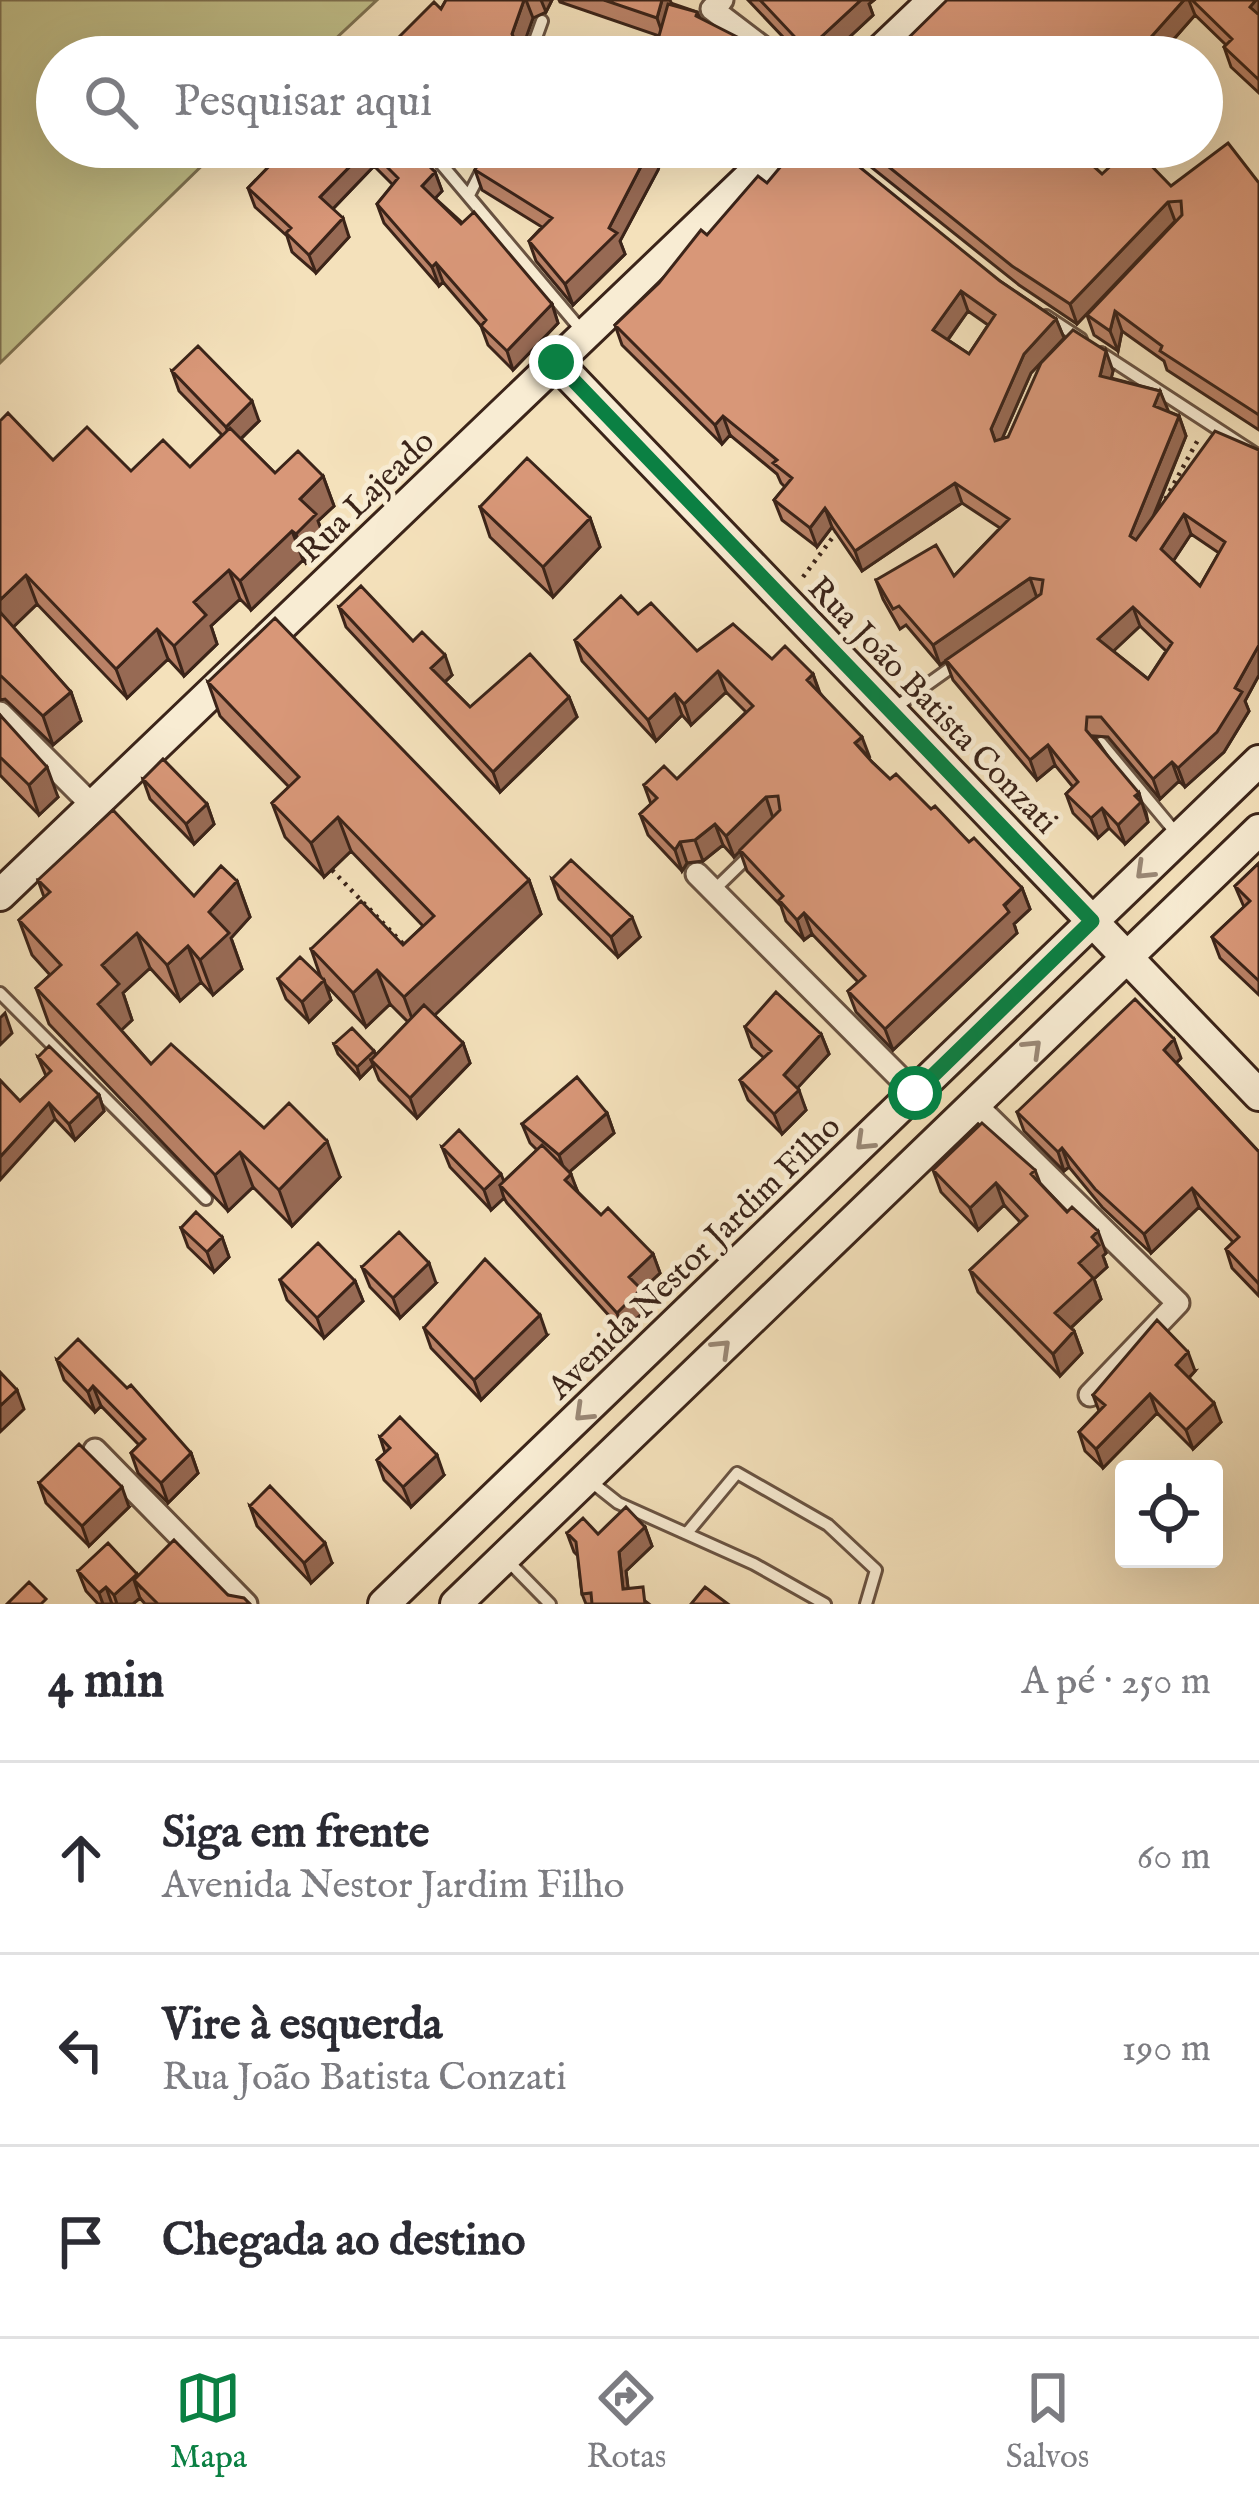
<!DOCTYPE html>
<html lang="pt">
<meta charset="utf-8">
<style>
body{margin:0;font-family:"IM FELL English",serif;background:#f2f2f3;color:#2b2b33}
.controls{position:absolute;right:36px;bottom:36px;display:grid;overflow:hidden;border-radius:12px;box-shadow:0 12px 48px #0002}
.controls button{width:108px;height:108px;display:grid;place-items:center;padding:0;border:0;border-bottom:3px solid #e1e1e2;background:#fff;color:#2b2b33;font:60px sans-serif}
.stop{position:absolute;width:36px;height:36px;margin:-27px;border:9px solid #0b8043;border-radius:50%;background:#fff}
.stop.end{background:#0b8043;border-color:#fff;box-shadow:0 3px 12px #0008}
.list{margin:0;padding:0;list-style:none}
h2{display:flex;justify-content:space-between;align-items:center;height:156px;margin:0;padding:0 48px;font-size:51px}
h2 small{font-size:39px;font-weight:400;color:#7c7c81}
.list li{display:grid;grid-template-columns:78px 1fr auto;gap:36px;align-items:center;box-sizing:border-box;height:192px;padding:0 48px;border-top:3px solid #e1e1e2}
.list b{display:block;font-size:45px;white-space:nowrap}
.list p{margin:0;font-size:39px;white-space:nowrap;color:#7c7c81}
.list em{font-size:39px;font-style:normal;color:#7c7c81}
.icon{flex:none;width:66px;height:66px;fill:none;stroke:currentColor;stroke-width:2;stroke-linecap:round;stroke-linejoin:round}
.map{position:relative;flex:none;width:1259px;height:1604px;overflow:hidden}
.search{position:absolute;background:#fff;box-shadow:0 12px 48px #0002;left:36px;right:36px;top:36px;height:132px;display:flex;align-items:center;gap:30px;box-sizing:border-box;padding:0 42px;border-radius:66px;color:#7c7c81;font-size:45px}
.sheet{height:732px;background:#fff}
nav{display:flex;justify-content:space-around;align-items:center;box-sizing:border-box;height:168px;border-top:3px solid #e1e1e2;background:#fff;font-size:33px;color:#7c7c81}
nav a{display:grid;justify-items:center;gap:6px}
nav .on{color:#0b8043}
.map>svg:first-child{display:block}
.green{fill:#c2c18b;stroke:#7e7252;stroke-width:3}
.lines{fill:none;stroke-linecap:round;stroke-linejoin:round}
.lane-casing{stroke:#695342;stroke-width:16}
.street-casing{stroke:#695342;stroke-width:27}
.secondary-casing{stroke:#3b2419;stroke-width:36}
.path{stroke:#3b2419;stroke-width:4.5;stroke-dasharray:3 6;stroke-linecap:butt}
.lane{stroke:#f8ecd3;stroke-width:10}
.street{stroke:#f8ecd3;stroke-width:21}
.secondary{stroke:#f8ecd3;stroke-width:30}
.wall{fill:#ba8267;stroke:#3b2419;stroke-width:3;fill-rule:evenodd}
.shaded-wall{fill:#976a54;stroke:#3b2419;stroke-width:3}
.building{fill:#d89778;stroke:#3b2419;stroke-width:3;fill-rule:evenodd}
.oneway{stroke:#9a8876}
.route{stroke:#0b8043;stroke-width:15}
.labels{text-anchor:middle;stroke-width:10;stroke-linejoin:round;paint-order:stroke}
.street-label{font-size:33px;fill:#3b2419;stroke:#f8ecd3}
</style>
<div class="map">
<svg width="1259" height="1604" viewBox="0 0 1259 1604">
<rect width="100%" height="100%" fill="#f4e1bb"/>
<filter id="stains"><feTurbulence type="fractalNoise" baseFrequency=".00167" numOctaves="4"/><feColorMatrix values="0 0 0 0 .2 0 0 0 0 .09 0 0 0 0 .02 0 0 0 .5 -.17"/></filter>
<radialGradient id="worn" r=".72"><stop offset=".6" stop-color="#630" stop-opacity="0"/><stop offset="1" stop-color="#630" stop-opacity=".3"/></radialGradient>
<path class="green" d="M0,0H377L316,57H57V147H221L0,363Z"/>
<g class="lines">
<defs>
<path id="lane" d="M341,50L347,57
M529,57L542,21
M427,147L583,332
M469,195L494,147
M1046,316L1081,339
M1101,353L1259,456
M893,709L956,664
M1101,743L1176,833
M714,890L752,853
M0,993L206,1199
M589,1480L618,1503L754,1564L825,1604
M687,1533L737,1473L828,1525L876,1570L866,1604
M506,1559L550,1604"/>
<path id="street" d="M722,0L712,9L775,57
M0,713L93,806
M697,874L915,1093
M975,1104L1178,1303L1090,1395
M95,1450L246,1604"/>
<path id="secondary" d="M874,57L934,0
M556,362L1259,1095
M0,895L781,147
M384,1604L1259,761
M456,1604L1259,830"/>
</defs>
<use href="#lane" class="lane-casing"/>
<use href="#street" class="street-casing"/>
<use href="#secondary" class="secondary-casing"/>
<path class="path" d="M1161,507L1199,438
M803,577L839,529
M332,870L407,948"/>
<use href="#lane" class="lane"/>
<use href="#street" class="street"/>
<use href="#secondary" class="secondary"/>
</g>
<path class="wall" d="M446,0H552L546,12L533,18L524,41L590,57H379L441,9Z
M559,0H662L697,12L700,18L659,36L560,2Z
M748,0H874L869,4L873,15L828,57H802Z
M947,0H1259V93L1231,67L1224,47L1226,45L1195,15L1165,49Z
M410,147L435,172L442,191L435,198L552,304L558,323L513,370L488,345L481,326L443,282L439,286L384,223L377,204L393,185L374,166L333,209L349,237L316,273L292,252L287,236L255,207L248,188L280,155L277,149Z
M487,147H666L658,170L620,241L625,254L573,305L536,261L529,241L542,227L482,190L475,170Z
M846,147H1077L1079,152L1102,174L1171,186L1259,183V430L1167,370L1164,361L1122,331L1118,351L1094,335L1087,315L1175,221L1077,324L1019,285Z
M767,183L1000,281L1056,319L1064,338L1031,373L1002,439L1008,437L1113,371L1111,378L1160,391L1167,411L1179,416L1186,436L1154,516L1259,450V675L1245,701L1249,711L1224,752L1185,787L1179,781L1160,799L1108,737L1094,736L1146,812L1148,822L1125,844L1109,828L1098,838L1073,813L1066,794L1073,787L1055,765L1037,780L953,680L946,661L940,665L906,625L900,629L883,599L876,580L954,576L1000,528L962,503L862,571L832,527L817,547L782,520L774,500L785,487L781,483L777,474L730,435L722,444L622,345L615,325L707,235ZM968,311L988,325L969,354L948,340ZM1191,534L1219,553L1200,586L1173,561ZM1140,626L1166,651L1148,679L1113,651Z
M172,371L259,421L241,439L275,473L323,476L334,506L318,521L326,544L306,563L303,560L251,610L240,599L211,626L217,644L184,676L168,659L127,698L37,604L13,627L71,692L81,721L53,745L5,699L0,700V421L53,460L131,471L190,467L222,435L179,391Z
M480,507L590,518L600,547L553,597L490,537Z
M339,607L413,641L452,675L445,682L470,707L569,697L577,717L500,792L346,627Z
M638,614L697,651L772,659L813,674L820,693L869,759L890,779L931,809L1022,888L1030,909L1014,924L1017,933L893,1050L856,1012L848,991L858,982L812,934L804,940L786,921L781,906L747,871L740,851L734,857L723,845L703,861L687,863L682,871L648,835L640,814L651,804L644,785L677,779L746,712L726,692L691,725L682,715L656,741L582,661L575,640Z
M208,682L529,880L541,914L434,1015L463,1043L470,1063L417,1118L379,1080L373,1065L360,1078L338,1054L334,1044L376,1055L408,1022L390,1004L366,1027L326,985L331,1000L309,1022L286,999L278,979L321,978L311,949L403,945L423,926L351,851L324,877L285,837L272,803L289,787L220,716Z
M0,715L58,797L39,815L0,775Z
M143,779L207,804L214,824L194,844L150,799Z
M1259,863V995L1220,958L1212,937L1244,907L1235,886Z
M552,879L640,937L618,957L559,899Z
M38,880L194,896L237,881L250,917L231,938L242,969L213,995L201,982L180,1001L150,968L123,993L132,1020L121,1030L151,1064L264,1128L340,1177L292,1226L253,1187L228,1211L49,1024L36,988L50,975L32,955L19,920L44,897Z
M745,1027L821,1034L829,1054L797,1088L806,1110L782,1134L748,1100L740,1080L764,1058L752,1047Z
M38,1057L99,1095L104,1111L75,1140L55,1119L20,1101L46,1076Z
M1181,1058L1176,1063L1259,1152V1296L1232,1268L1226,1249L1233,1242L1199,1207L1151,1253L1102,1207L1069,1167L1064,1171L1024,1131L1017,1112Z
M607,1113L614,1133L569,1172L578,1192L601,1215L653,1254L660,1273L642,1290L648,1308L623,1331L507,1203L504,1198L491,1210L450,1167L442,1147L504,1181L537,1150L530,1143L522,1124Z
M933,1170H1035L1040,1183L1106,1253L1103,1256L1107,1267L1094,1279L1101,1299L1071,1328L1074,1331L1082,1353L1060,1376L978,1292L970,1270L1021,1223L1004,1205L978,1230L941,1192Z
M181,1228L222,1237L229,1257L214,1272L188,1247Z
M362,1267L436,1283L400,1318L370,1287Z
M280,1280L355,1281L363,1301L324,1338L287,1300Z
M424,1328L547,1335L481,1400L431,1348Z
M57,1360L191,1453L198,1473L168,1503L138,1473L131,1453L139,1445L101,1406L95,1412L64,1380Z
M1195,1371L1189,1378L1221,1422L1193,1449L1157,1413L1103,1468L1085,1451L1079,1432L1099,1411L1093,1395Z
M380,1437L444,1475L411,1507L384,1480L377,1460L385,1453Z
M39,1483L129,1507L89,1546L46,1503Z
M250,1506L332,1563L311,1583L257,1526Z
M645,1527L652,1546L626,1571L628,1588L649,1604H586L582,1594L578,1556L574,1552L567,1533L598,1534Z
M78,1571L138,1576L228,1595L250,1604H145L140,1598L133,1604H98L86,1591Z"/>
<path class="shaded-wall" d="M524,0H526L533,18L520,55L512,34Z
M541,0H552L546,12Z
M662,0H670L673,7L664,38L657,18Z
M861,0H874L869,4L873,15L828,57H810L807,50Z
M1184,0H1189L1195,15L1158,57L1151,37Z
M1256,0H1259V24L1250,7Z
M451,41L457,57H445Z
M1211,88L1218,107L1202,126V98Z
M651,147H666L658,170L620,241L625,254L573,305L565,284L609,228Z
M368,148L374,166L326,216L320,197Z
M435,172L442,191L429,205L422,186Z
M1168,202L1175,221L1077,324L1070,304Z
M343,218L349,237L316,273L309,255Z
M436,263L443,282L439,286L432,267Z
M961,291L968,311L940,350L933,330Z
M552,304L558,323L513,370L507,351Z
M1115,311L1122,331L1118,351L1110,331Z
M1056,319L1064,338L1031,373L998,448L991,429L1024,354Z
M1106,351L1113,371L1107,395L1100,376Z
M1160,391L1168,410L1161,425L1154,406Z
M252,401L259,421L233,446L226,427Z
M723,416L730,435L722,444L715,425Z
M1179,416L1186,436L1137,556L1130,536Z
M323,476L334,506L318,521L326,544L306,563L296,534L300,499Z
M955,483L962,503L862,571L855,551Z
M825,508L832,527L817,547L810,528Z
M1184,514L1191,534L1168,569L1161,549Z
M590,518L600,547L553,597L543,567Z
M292,531L303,560L251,610L240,581Z
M229,570L240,599L211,626L217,644L184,676L174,646L194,602Z
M26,575L37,604L5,635L0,621V600Z
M1030,578L1037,598L940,665L933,645Z
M1133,607L1140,626L1105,659L1098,639Z
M157,629L168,659L127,698L116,669Z
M1259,645V675L1245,701L1249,711L1224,752L1185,787L1178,768L1235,688Z
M445,655L452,675L438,688L431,668Z
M718,671L726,692L691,725L684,704Z
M813,674L820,695L807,680Z
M71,692L81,721L53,745L43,716Z
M675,694L682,715L656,741L648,720Z
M569,697L577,717L500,792L493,772Z
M862,737L870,758L855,743Z
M1048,745L1055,765L1037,780L1030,760Z
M1172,762L1179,781L1160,799L1153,779Z
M47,767L58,797L39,815L29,785Z
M1139,793L1148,822L1125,844L1118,825Z
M766,797L773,818L734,857L726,836Z
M207,804L214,824L194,844L186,824Z
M1102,808L1109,828L1098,838L1091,818Z
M338,817L351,851L324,877L311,843Z
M715,824L723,845L703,861L695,840Z
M680,842L687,863L682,871L675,850Z
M529,880L541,914L417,1032L404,997Z
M237,881L250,917L231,938L242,969L213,995L200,960L209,912Z
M1022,888L1030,909L1014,924L1017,933L893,1050L885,1029Z
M804,913L812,934L804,940L797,920Z
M632,917L640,937L618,957L611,937Z
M137,933L150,968L123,993L132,1020L111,1040L98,1004L102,965Z
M188,946L201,982L180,1001L167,965Z
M377,970L390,1004L366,1027L353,993Z
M324,980L331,1000L309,1022L302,1002Z
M5,1013L12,1033L0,1045V1018Z
M821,1034L829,1054L791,1095L784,1075Z
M1174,1039L1181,1058L1171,1068L1164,1050Z
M463,1043L470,1063L417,1118L410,1098Z
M374,1051L378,1061L371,1060L373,1065L360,1078L357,1067Z
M799,1090L806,1110L782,1134L774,1114Z
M99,1095L104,1111L75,1140L69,1124Z
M49,1103L55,1119L0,1180V1157Z
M607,1113L614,1133L566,1175L559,1155Z
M327,1141L340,1177L292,1226L279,1190Z
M1062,1148L1069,1167L1064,1171L1058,1152Z
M240,1152L253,1187L228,1211L215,1175Z
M501,1174L509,1194L500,1185L504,1198L491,1210L484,1190Z
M571,1174L578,1193L565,1180Z
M996,1183L1004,1205L978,1230L970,1208Z
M1192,1188L1199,1207L1151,1253L1144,1234Z
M1098,1231L1106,1253L1103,1256L1107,1267L1094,1279L1101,1299L1063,1335L1055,1313L1092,1237Z
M222,1237L229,1257L214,1272L207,1252Z
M653,1254L660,1273L642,1290L648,1308L623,1331L617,1313L629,1277Z
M429,1263L436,1283L400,1318L393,1298Z
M355,1281L363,1301L324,1338L317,1318Z
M540,1315L547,1335L481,1400L474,1380Z
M1074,1331L1082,1353L1060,1376L1053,1354Z
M1188,1352L1195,1371L1183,1384L1176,1365Z
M93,1386L101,1406L95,1412L88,1392Z
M17,1390L24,1409L0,1432V1406Z
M1150,1394L1157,1413L1103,1468L1096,1449Z
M1214,1403L1221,1422L1193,1449L1186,1430Z
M191,1453L198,1473L168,1503L161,1483Z
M437,1455L444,1475L411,1507L403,1487Z
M122,1487L129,1507L89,1546L82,1526Z
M645,1527L652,1546L626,1571L630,1604L623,1589L619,1552Z
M325,1543L332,1563L311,1583L304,1563Z
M137,1574L142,1589L134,1580L140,1598L133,1604H117L114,1595Z
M106,1587L112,1604H103L99,1593Z"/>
<path class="building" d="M446,0H524L512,34L517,45L531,38L590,57H499L451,41L445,57H379L434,2L441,9Z
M604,0H662L657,18Z
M760,0H861L807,50Z
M947,0H1184L1151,37L1174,57H889Z
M1192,0H1256L1250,7L1259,15V80L1224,47L1232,39Z
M668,4L697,12L696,16L757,47L751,57H653Z
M1202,80L1211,88L1202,98Z
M1228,143L1259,183V415L1160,351L1162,346L1115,311L1110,331L1087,315L1182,215L1181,201L1168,202L1070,304L1012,266L864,147H1072L1102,174L1131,147H1133L1171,186Z
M279,147H410L435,172L422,186L461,224L474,212L552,304L507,351L481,326L486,320L436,263L432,267L377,204L398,178L368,148L320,197L343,218L309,255L286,233L291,228L248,188L282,153L277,149Z
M487,147H651L609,228L617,233L565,284L529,241L552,218L475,170Z
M797,147H835L1000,281L1056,319L1024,354L991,429L995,441L1008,437L1041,363L1073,330L1106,351L1100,376L1160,391L1154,406L1179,416L1130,536L1136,540L1215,431L1259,450V645L1235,688L1242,692L1217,732L1178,768L1172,762L1153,779L1101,717H1087L1086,730L1139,793L1135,796L1141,802L1118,825L1102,808L1091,818L1066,794L1078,782L1048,745L1030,760L946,660L1041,594L1043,580L1030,578L933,645L899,606L893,609L876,580L936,545L954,576L1009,519L955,483L855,551L825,508L810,528L774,500L792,478L773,463L777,460L723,416L715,425L615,325L659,283L701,230L707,235L758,176L767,183ZM961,291L995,315L969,354L933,330ZM1184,514L1225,542L1200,586L1161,549ZM1133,607L1172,643L1148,679L1098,639Z
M198,346L252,401L226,427L172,371Z
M8,413L53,460L87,427L131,471L163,440L190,467L230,428L275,473L298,451L323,476L300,499L316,514L296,534L292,531L240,581L229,570L194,602L206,615L174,646L157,629L116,669L26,575L0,600V421Z
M527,458L590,518L543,567L480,507Z
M361,586L413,641L422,632L445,655L431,668L470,707L530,654L569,697L493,772L339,607Z
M621,596L638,614L651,603L697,651L733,624L772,659L785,646L813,674L807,680L862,737L855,743L872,762L890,779L896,774L931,809L935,806L969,842L974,838L1022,888L1004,905L1009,912L885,1029L848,991L865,976L804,913L797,920L779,900L783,896L740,850L780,810L778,796L766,797L726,836L715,824L695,840L680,842L675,850L640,814L657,798L644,785L664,766L677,779L753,706L718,671L684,704L675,694L648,720L575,640Z
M0,612L71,692L43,716L0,675Z
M275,618L529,880L404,997L377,970L353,993L311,949L361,901L403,945L434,916L338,817L311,843L272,803L299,777L208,682Z
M0,715L47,767L29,785L0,757Z
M163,759L207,804L186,824L143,779Z
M113,810L194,896L221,866L237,881L209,912L229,933L200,960L188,946L167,965L137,933L102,965L119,984L98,1004L151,1064L171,1044L264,1128L289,1103L327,1141L279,1190L240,1152L215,1175L36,988L61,965L19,920L50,892L38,880Z
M571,860L632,917L611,937L552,879Z
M1259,863V981L1212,937L1250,901L1235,886Z
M300,957L324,980L302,1002L278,979Z
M776,992L821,1034L784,1075L799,1090L774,1114L740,1080L771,1051L745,1027Z
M1135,999L1174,1039L1164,1050L1259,1152V1284L1226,1249L1239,1237L1192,1188L1144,1234L1095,1189L1062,1148L1058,1152L1017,1112Z
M424,1005L463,1043L410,1098L371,1060Z
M352,1028L374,1051L357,1067L334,1044Z
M49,1046L99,1095L69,1124L49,1103L0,1157V1080L20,1101L51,1071L38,1057Z
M577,1077L607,1113L559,1155L522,1124Z
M982,1123L1035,1170L1031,1174L1067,1212L1072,1207L1098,1231L1092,1237L1099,1245L1079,1263L1093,1278L1055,1313L1074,1331L1053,1354L970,1270L1027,1216L996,1183L970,1208L933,1170Z
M459,1130L501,1174L484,1190L442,1147Z
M542,1145L571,1174L565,1180L601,1215L608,1208L653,1254L629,1277L641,1289L617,1313L500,1185Z
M196,1212L222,1237L207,1252L181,1228Z
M399,1232L429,1263L393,1298L362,1267Z
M318,1243L355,1281L317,1318L280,1280Z
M485,1259L540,1315L474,1380L424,1328Z
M1157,1320L1188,1352L1176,1365L1214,1403L1186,1430L1150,1394L1096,1449L1079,1432L1105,1405L1093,1395Z
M78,1339L127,1388L131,1385L191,1453L161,1483L131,1453L145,1439L93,1386L88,1392L57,1360Z
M0,1372L17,1390L0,1406Z
M400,1417L437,1455L403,1487L377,1460L390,1448L380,1437Z
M79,1444L122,1487L82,1526L39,1483Z
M270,1486L325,1543L304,1563L250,1506Z
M626,1507L645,1527L619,1552L623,1589L643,1587L645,1604H592L591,1593L582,1594L576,1542L567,1533L583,1518L598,1534Z
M174,1540L228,1595L244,1598L250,1604H158L134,1580Z
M108,1543L137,1574L114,1595L106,1587L99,1593L78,1571Z
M29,1582L46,1599L41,1604H7Z
M705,1587L728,1604H691Z"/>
<defs><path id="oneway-chevron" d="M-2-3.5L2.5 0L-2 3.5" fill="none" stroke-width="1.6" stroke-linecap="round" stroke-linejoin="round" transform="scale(3)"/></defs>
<g class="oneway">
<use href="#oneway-chevron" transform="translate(1144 871) rotate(136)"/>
<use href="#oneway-chevron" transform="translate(1033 1048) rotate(-44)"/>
<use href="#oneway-chevron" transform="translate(864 1142) rotate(136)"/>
<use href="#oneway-chevron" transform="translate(722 1348) rotate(-44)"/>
<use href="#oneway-chevron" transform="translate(583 1413) rotate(136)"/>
</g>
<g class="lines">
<path class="route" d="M556,362L1092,921L915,1093"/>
</g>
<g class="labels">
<g class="street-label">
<text transform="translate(365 495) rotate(-44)" y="12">Rua Lajeado</text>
<text transform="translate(934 704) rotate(46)" y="12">Rua João Batista Conzati</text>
<text transform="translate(693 1256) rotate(-44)" y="12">Avenida Nestor Jardim Filho</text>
</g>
</g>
<rect width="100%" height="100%" filter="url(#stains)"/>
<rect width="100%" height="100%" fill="url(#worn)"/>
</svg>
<div class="controls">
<button><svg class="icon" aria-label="locate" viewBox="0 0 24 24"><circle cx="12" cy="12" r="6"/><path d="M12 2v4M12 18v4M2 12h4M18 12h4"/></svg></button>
</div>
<div class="stop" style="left:915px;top:1093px"></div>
<div class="stop end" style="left:556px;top:362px"></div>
<div class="search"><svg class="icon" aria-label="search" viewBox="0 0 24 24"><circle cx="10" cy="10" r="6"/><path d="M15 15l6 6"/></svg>Pesquisar aqui</div>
</div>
<section class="sheet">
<h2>4 min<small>A pé · 250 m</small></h2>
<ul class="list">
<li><svg class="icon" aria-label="ahead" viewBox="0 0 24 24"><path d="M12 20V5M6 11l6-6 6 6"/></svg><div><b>Siga em frente</b><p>Avenida Nestor Jardim Filho</p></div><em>60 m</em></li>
<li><svg class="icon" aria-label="left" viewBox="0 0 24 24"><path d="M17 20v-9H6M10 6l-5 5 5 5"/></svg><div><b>Vire à esquerda</b><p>Rua João Batista Conzati</p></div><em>190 m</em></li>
<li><svg class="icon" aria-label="arrive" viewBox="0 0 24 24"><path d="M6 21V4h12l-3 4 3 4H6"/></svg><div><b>Chegada ao destino</b></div></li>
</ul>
</section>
<nav>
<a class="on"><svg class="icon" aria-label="map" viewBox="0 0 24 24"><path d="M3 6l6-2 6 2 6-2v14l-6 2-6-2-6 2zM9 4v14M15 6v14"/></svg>Mapa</a>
<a><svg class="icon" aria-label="directions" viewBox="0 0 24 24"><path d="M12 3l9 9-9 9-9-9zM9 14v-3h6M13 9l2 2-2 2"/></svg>Rotas</a>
<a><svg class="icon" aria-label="saved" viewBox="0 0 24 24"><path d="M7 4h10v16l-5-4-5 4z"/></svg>Salvos</a>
</nav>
